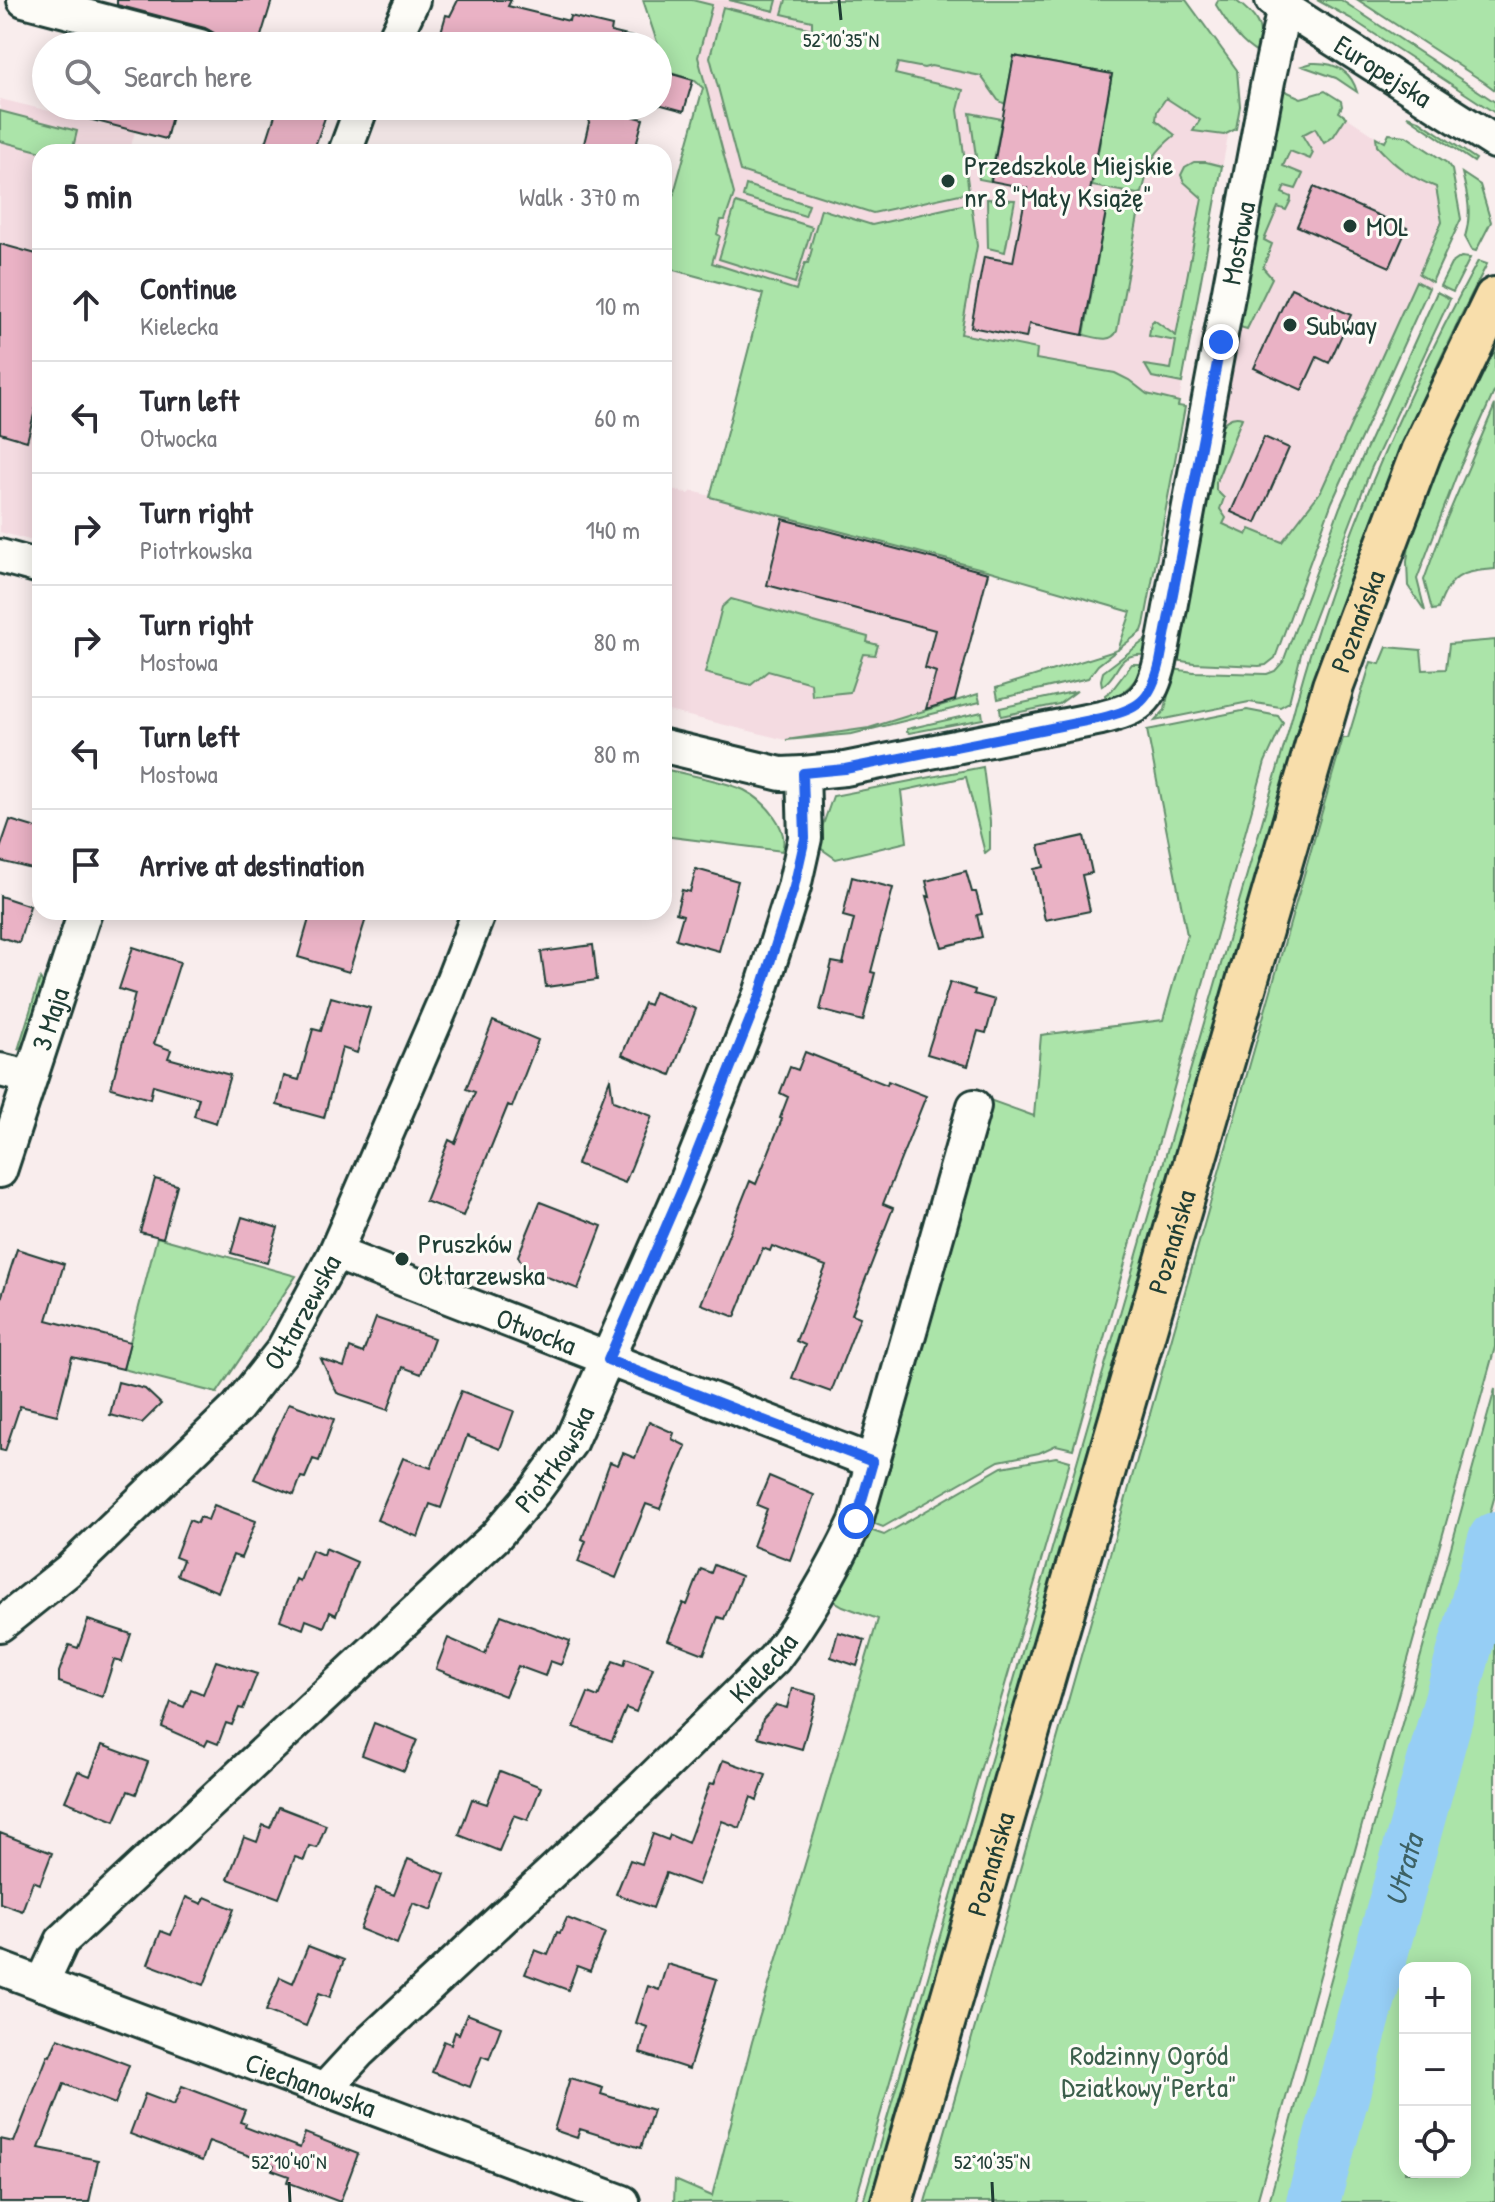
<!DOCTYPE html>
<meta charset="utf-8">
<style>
body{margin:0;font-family:"Patrick Hand",sans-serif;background:#f2f2f3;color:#2b2b33}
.controls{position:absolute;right:24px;bottom:24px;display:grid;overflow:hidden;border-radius:16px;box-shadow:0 4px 20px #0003}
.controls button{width:72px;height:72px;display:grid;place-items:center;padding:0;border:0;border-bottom:2px solid #e1e1e2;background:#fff;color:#2b2b33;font:40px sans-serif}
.stop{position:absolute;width:24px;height:24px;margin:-18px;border:6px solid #2563eb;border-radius:50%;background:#fff}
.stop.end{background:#2563eb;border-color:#fff;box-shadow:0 2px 8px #0008}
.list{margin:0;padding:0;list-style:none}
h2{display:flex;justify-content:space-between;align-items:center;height:104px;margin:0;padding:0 32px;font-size:34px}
h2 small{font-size:26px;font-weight:400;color:#7c7c81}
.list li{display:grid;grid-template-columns:52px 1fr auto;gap:24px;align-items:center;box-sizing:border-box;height:112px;padding:0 32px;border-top:2px solid #e1e1e2}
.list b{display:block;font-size:30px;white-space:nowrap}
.list p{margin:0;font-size:26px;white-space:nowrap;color:#7c7c81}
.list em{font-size:26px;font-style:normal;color:#7c7c81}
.icon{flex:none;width:44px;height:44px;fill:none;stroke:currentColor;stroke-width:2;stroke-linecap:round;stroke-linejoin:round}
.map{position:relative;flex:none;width:1495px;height:2202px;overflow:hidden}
.search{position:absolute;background:#fff;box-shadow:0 4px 20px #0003;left:32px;top:32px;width:640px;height:88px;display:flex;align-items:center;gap:20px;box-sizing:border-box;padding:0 28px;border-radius:44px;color:#7c7c81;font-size:30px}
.panel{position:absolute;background:#fff;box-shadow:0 4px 20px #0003;left:32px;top:144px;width:640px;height:776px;border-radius:24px}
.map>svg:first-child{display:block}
.built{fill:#f4dbe1}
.green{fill:#abe4a9;stroke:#65906e;stroke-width:2;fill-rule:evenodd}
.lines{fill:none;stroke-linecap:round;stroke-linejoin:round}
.river{stroke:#96cef5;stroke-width:54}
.building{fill:#eab2c5;stroke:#1f3d34;stroke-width:2}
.minor-casing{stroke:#1f3d34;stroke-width:38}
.major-casing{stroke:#1f3d34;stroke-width:46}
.minor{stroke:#fdfcf7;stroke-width:32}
.major{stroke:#f8deab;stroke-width:40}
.route{stroke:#2563eb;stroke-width:10}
.ticks{fill:none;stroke:#1f3d34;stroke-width:3}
.poi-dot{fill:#1f3d34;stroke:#fdfcf7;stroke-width:3}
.labels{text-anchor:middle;stroke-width:6;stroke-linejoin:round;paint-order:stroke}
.street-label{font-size:28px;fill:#1f3d34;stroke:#fdfcf7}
.poi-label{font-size:28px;fill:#1f3d34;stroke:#fdfcf7;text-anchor:start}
.park-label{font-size:28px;fill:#3b5e4b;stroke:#fdfcf7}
.water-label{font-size:30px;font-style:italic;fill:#3d6164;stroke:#fdfcf7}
.ticks-label{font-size:20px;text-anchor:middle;fill:#1f3d34;stroke:#fdfcf7;stroke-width:6;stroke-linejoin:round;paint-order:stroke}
</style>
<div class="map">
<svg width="1495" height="2202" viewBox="0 0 1495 2202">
<rect width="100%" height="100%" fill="#f9eded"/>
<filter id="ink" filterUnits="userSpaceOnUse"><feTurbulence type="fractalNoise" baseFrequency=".0125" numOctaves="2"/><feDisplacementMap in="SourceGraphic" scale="16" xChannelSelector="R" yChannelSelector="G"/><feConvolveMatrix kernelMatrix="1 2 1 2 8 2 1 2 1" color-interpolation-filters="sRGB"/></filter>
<g filter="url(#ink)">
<path class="built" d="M643,0H1039L1230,125L1178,406L674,270L664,260V229L703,88L694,80L667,72Z
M1281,89L1301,98L1325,91L1341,101L1342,106L1339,112L1384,142L1389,134L1406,136L1447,163L1452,170L1461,219L1381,389L1332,502L1275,658L1266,665L1259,666L1194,663L1217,432Z
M0,99L135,132L129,152H40V543L0,532Z
M664,487L689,494L692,491L990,571L955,701L869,728L786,740L664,710Z"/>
<path class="green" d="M643,0H692L712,5L698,57L734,194L725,220H721L717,234L720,236L712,263L796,290L805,263H808L812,249L810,248L821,209L872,225L971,203L977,246L961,334L1037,349L1036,359L1115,373L1129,380L1147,394L1179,402L1178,406L1185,407L1144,625L1142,631L1098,665L1088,678L998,699L996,688L1118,650L1131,612L990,571L710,497L763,294L674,270L664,260V229L703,88L694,80L667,72Z
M729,0H777L774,11Z
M786,0H1186L1237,70L1240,106L1236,129L1224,135L1193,131L1200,120L1166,98L1157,111L1156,120L1175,135C1150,155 1150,163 1142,193L1137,194L1092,186L1112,74L1014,56L1005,104L998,100L981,76L931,66L924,68L898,63L895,74L963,90L958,110L969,192L873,213L740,171L710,57L723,7L812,29V21L782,14Z
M1218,0H1235C1257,16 1264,26 1259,54C1239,43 1228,24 1216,5Z
M1317,0H1341L1495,102V113L1350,18Z
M1358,0H1495V90L1484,82Z
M1312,63C1334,62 1351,70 1357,92L1336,78L1302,66Z
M1281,89L1301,98L1325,91L1341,101L1342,106L1339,112L1346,117L1333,137L1324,143L1315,128L1302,135L1313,153L1310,159L1290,151L1283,166L1303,174L1296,189L1285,186L1282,193L1291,197V200L1286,210L1278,207L1264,240L1272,244L1263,268L1272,278L1247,329L1240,327L1239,318Z
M0,111L77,131L72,152H42L0,141Z
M970,113L1002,119L990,181L979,179Z
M1407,116L1418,120L1476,159L1474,162Z
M1389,134L1406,136L1447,163L1452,170L1461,219L1432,282L1419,274L1442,222L1436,187C1410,177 1395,166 1377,146L1376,137L1385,142Z
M1194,162H1206L1222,166L1182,383L1152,377L1145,365L1171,369L1176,341L1149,336L1151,323L1154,320L1176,336L1202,198L1184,182L1181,175L1185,167Z
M1462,173L1480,185L1491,222L1476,251L1472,250L1465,237C1472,214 1468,197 1462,173Z
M746,185L809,205L805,216L743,197Z
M987,199L1015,200L1005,252L988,248Z
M736,203L812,227L795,283L719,259Z
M1107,206L1134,211L1138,216L1117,331C1111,344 1095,337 1084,335Z
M1461,257L1470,258L1453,292L1440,286L1451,264Z
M1478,261L1487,264C1424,385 1373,511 1328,640L874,2202H863L1289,729C1330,568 1399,407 1478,261Z
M1416,281L1429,288L1332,502L1275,658L1266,665L1259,666L1194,663L1175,660L1217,432C1222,423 1231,414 1242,418L1216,482V490L1224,498L1220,509L1226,518L1223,524L1247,535L1250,529L1282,542L1321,491Z
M1437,292L1450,299L1371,469L1302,650L1289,702L1280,707L1249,702L1155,721L1165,710L1173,669L1194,672L1267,674L1275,671L1283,662L1340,507Z
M1495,341V390L1457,474L1417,579L1425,611L1408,586L1407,562L1410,537L1433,477Z
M1495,405V569C1460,572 1450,575 1438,609L1432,610L1424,580L1446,520Z
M731,599L868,637L867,642L878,645L875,655L863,654L850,692L812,696L811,683L768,671L751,685L705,673L722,607Z
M1145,640L1150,641L1147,655C1113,653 1123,672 1102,686L1101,680L1103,672Z
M1495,640V1347L1257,2202H925L1343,738H1348L1371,662L1380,664L1387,647L1421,650L1423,670L1446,669L1449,644Z
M1132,664H1145C1136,682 1125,693 1106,702L1105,695L1112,690Z
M1077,691L1059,704L1001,716L1000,708Z
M978,694L980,702L852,734L786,740L869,728Z
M1247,710L1278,716L1283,723L1265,762L1073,1449L1056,1445L1039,1453L999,1461L883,1527L867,1521L987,1099L1034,1116L1041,1035L1163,1020L1187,935L1147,730Z
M982,712L983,719L909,733L907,732V729Z
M983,767L990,822V849L985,853L966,777L901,791L907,842L836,859L816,845L833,796Z
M664,769C688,775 722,780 744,790C764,800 790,827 782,851L664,836Z
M40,979L45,986L27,1041L18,1050Z
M157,1237L296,1276L217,1393L123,1369Z
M1495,1389V1495L1299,2202H1269Z
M1056,1457L1070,1461L855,2202H674L675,2180L712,2196L752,2042L878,1619L843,1606L831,1599L864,1528L884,1535L1002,1467Z
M1495,1580V2202H1323ZM1405,1968H1465V2172H1405Z"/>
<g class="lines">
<path class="river" id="s1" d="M1313,2202L1495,1539"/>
</g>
<path class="building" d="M117,0H272L258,46H235L218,42L214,33L205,28L117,5Z
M458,0H511L508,6L569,21L570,16L612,26L611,32L632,37L631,46H437L446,15L450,16Z
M1014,56L1112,74L1088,202L1107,206L1083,335L1029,324L1026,338L971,327L984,257L1013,262L1027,188L991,181Z
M658,70L693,80L684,111L658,104Z
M74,106H137L172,116L166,139L73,115Z
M278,106H329L313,152H263Z
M593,106L643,119L634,152H582Z
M1314,187L1407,228L1390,267L1297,226Z
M0,244L40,255V392L27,441L0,433Z
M1291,288L1351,315L1329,363L1317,357L1302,390L1254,368Z
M1264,437L1289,448L1256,523L1231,512Z
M783,519L988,573L955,700L926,709L936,672L925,668L935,630L767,585Z
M10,820L40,829V871L0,861V849Z
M1084,836L1092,873L1082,875L1090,911L1045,920L1034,869L1044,867L1039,846Z
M696,869L738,881L719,951L676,939L683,915L676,913L682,890L690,892Z
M966,871L972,892H976L982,914L977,915L982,937L942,947L927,896L930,897L926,881Z
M852,877L893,888L871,972L875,973L863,1021L820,1010L832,962L843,964L854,919L843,916Z
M0,896L30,906L19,943L0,937Z
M311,912H368L349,972L298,957Z
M593,945L597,980L546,987L541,952Z
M133,947L180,962L154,1044L171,1050L168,1058L230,1075L216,1123L194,1116L199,1098L153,1085L150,1099L111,1088L135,994L119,989Z
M950,982L975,990L974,994L995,1000L986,1033L978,1031L968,1066L927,1054Z
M654,992L696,1009L671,1075L622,1055L644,1003L649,1005Z
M331,997L370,1008L357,1053L342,1048L324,1118L277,1105L284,1076L299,1080L313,1029L321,1031Z
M493,1021L538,1040L512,1107L508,1105L463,1216L425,1201L449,1140L455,1143L475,1092L466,1089Z
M805,1052L887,1085L888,1081L926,1096L883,1204L893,1208L852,1314L860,1317L831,1392L792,1378L805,1345L796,1341L826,1266L772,1246L770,1251L763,1248L735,1317L701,1304L750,1181L756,1184L782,1119L780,1118L788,1097L780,1093L790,1067L798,1070Z
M610,1079L613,1101L652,1116L625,1183L577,1164Z
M155,1179L177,1185L163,1238L140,1232Z
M540,1202L602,1226L578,1289L524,1268L518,1256Z
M242,1217L278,1228L267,1263L231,1253Z
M17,1249L64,1264L47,1320L130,1342L123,1369L72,1357L57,1415L20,1406L5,1451L0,1450V1302Z
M376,1318L434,1338L421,1374L403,1367L388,1410L337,1393L321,1359L344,1367L350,1348L363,1353Z
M118,1382L145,1389L161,1404L142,1423L110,1415Z
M461,1391L514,1411L500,1449L467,1436L441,1508L430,1504L418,1537L377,1520L403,1458L431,1468Z
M289,1403L334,1419L319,1461L313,1459L305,1478L301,1477L294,1495L254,1479Z
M649,1422L674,1433L672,1439L686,1446L660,1509L646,1504L616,1578L578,1562L586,1541L582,1539L610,1462L618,1465L623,1453L635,1458Z
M769,1476L814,1495L790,1560L753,1546L767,1509L757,1505Z
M214,1505L256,1521L241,1558L233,1555L218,1592L177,1575L183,1560L175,1557L189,1520L197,1523L200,1517L208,1520Z
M325,1548L357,1562L336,1615L330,1612L324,1627L306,1620L303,1629L280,1620L296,1579L300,1581L312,1550L323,1555Z
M714,1565L741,1576L724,1619L718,1617L704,1654L668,1640L683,1603L687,1605L701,1569L711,1573Z
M501,1615L570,1641L561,1665L550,1661L545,1676L518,1666L505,1696L436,1669L448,1638L485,1654Z
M88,1620L131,1634L122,1662L114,1660L102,1697L59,1682V1672L69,1645L78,1648Z
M838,1632L865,1640L857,1666L831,1657Z
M626,1658L653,1668L636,1712L626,1708L612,1741L574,1727L588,1693L598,1697L613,1661L624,1665Z
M216,1661L257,1674L243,1709L239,1708L232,1725L226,1723L218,1744L208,1740L205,1746L162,1727L171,1702L184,1707L191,1689L203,1694Z
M792,1688L817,1695L802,1749L758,1737L763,1719L776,1705L787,1708Z
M374,1723L417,1740L404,1771L362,1755Z
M102,1745L148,1762L136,1794L128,1791L115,1821L65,1801L78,1771L90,1776Z
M723,1760L766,1775L757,1800L751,1797L740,1828L722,1821L698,1885L666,1873L653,1908L616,1894L630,1860L642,1864L653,1834L668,1840L670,1835L688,1843L710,1783L714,1784Z
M500,1771L541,1787L528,1820L514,1815L499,1851L459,1835L472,1799L487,1804Z
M279,1807L326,1825L317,1848L309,1846L304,1860L295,1857L279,1898L228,1879L244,1837L257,1842L263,1825L270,1828Z
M0,1833L52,1853L40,1884L33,1881L22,1911L0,1903Z
M408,1859L445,1874L432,1910L413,1903L397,1944L360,1929L376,1888L394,1895Z
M186,1897L202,1904L205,1897L234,1909L204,1985L148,1964L161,1931L171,1935Z
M567,1918L605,1933L590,1971L577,1966L568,1990L525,1974L535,1950L548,1955L557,1932L560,1933Z
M308,1946L344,1960L330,1997L319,1993L306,2026L266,2011L280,1977L293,1983Z
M667,1964L717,1979L689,2069L640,2053L647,2027L636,2023L648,1986L659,1990Z
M467,2014L501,2027L489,2059L482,2056L470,2087L432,2072L444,2041L451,2044L455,2032L459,2034Z
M58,2038L129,2065L115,2104L64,2084L39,2148L98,2160L89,2202H0V2139L14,2142L48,2055L50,2056Z
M570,2078L603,2088L601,2094L653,2110L641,2148L580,2129L577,2138L554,2130Z
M182,2086L245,2110L240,2122L246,2124L245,2127L300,2148L305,2133L358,2154L340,2202L287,2182L289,2176L272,2170L274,2165L209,2141L202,2161L130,2134L145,2094L174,2105Z"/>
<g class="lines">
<defs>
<g id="minor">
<path d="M24,0L200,46"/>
<path id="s2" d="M1272,0L1495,142"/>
<path d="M391,46L413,0"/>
<path d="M345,152L362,106"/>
<path d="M0,556L40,567"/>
<path id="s3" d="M664,746L781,774L803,773L845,769L1101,718C1139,709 1151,701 1160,662L1268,81L1284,8"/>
<path d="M0,1070L29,1077"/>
<path id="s4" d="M0,1171L85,912"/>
<path id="s5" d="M335,1253L873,1462"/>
<path id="s6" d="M0,1625L69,1570L237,1408L282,1351L335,1253L446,997L479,912"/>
<path id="s7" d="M0,1968L623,2202"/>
<path id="s8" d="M42,1984L62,1941L495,1537L534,1492L570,1443L683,1187L760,994L794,887L805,838L803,773"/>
<path id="s9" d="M325,2089L360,2051L640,1790L774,1659C807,1616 833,1570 856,1521L974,1106"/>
</g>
<g id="major">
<path id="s10" d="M892,2202L1333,686L1421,452L1495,298"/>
</g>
</defs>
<use href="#minor" class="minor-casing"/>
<use href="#major" class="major-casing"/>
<use href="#minor" class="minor"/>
<use href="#major" class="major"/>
</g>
</g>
<g class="lines" filter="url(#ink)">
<path class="route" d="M856,1521L873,1462L608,1360L683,1187L760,994L794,887L805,838L803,773L845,769L1101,718C1139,709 1151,701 1160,662L1221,342"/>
</g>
<path class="ticks" d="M839,0L841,20M289,2182L290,2202M992,2182L993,2202"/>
<g class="poi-dot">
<circle cx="948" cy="181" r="8"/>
<circle cx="1350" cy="226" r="8"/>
<circle cx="1290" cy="325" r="8"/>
<circle cx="402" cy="1259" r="8"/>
</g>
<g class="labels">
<g class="street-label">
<text dy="10" stroke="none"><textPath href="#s2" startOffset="132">Europejska</textPath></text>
<text dy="10" stroke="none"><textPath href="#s3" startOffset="960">Mostowa</textPath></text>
<text dy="10" stroke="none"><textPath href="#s10" startOffset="1648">Poznańska</textPath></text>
<text dy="10" stroke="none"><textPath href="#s4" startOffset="160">3 Maja</textPath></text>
<text dy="10" stroke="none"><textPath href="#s10" startOffset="1000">Poznańska</textPath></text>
<text dy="10" stroke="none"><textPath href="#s6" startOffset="438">Ołtarzewska</textPath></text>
<text dy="10" stroke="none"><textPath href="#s5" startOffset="216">Otwocka</textPath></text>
<text dy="10" stroke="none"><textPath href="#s8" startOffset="738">Piotrkowska</textPath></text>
<text dy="10" stroke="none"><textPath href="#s9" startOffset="608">Kielecka</textPath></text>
<text dy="10" stroke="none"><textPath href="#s10" startOffset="352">Poznańska</textPath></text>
<text dy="10" stroke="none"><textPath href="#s7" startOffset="332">Ciechanowska</textPath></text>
</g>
<g class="poi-label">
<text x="964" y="175">Przedszkole Miejskie<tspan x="964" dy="32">nr 8 "Mały Książę"</tspan></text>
<text x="1366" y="236">MOL</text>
<text x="1306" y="335">Subway</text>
<text x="418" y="1253">Pruszków<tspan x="418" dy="32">Ołtarzewska</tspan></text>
</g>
<g class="park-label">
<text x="1149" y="2065">Rodzinny Ogród<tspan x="1149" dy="32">Działkowy"Perła"</tspan></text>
</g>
<g class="water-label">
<text dy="10" stroke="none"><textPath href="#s1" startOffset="344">Utrata</textPath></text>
</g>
</g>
<g class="ticks-label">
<text x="841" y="47">52°10'35"N</text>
<text x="289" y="2169">52°10'40"N</text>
<text x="992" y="2169">52°10'35"N</text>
</g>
</svg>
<div class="controls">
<button>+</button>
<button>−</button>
<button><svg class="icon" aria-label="locate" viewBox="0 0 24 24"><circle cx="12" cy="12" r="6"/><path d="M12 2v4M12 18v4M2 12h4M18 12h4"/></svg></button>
</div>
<div class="stop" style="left:856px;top:1521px"></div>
<div class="stop end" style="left:1221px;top:342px"></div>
<div class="search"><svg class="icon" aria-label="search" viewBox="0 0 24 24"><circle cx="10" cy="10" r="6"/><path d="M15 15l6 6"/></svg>Search here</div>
<section class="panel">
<h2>5 min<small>Walk · 370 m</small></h2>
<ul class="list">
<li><svg class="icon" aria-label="ahead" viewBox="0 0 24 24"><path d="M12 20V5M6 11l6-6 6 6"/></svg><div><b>Continue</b><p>Kielecka</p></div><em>10 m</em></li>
<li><svg class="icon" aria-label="left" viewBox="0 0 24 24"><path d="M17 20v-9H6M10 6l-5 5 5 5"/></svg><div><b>Turn left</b><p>Otwocka</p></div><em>60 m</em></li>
<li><svg class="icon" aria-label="right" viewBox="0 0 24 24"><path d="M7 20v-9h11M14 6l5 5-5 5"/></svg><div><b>Turn right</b><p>Piotrkowska</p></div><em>140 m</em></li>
<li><svg class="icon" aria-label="right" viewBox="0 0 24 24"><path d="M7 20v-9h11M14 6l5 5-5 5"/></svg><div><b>Turn right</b><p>Mostowa</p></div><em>80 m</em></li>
<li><svg class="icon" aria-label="left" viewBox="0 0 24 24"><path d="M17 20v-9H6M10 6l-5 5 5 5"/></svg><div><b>Turn left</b><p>Mostowa</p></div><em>80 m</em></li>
<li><svg class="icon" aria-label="arrive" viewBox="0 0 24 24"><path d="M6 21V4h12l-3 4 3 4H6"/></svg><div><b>Arrive at destination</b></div></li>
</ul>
</section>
</div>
